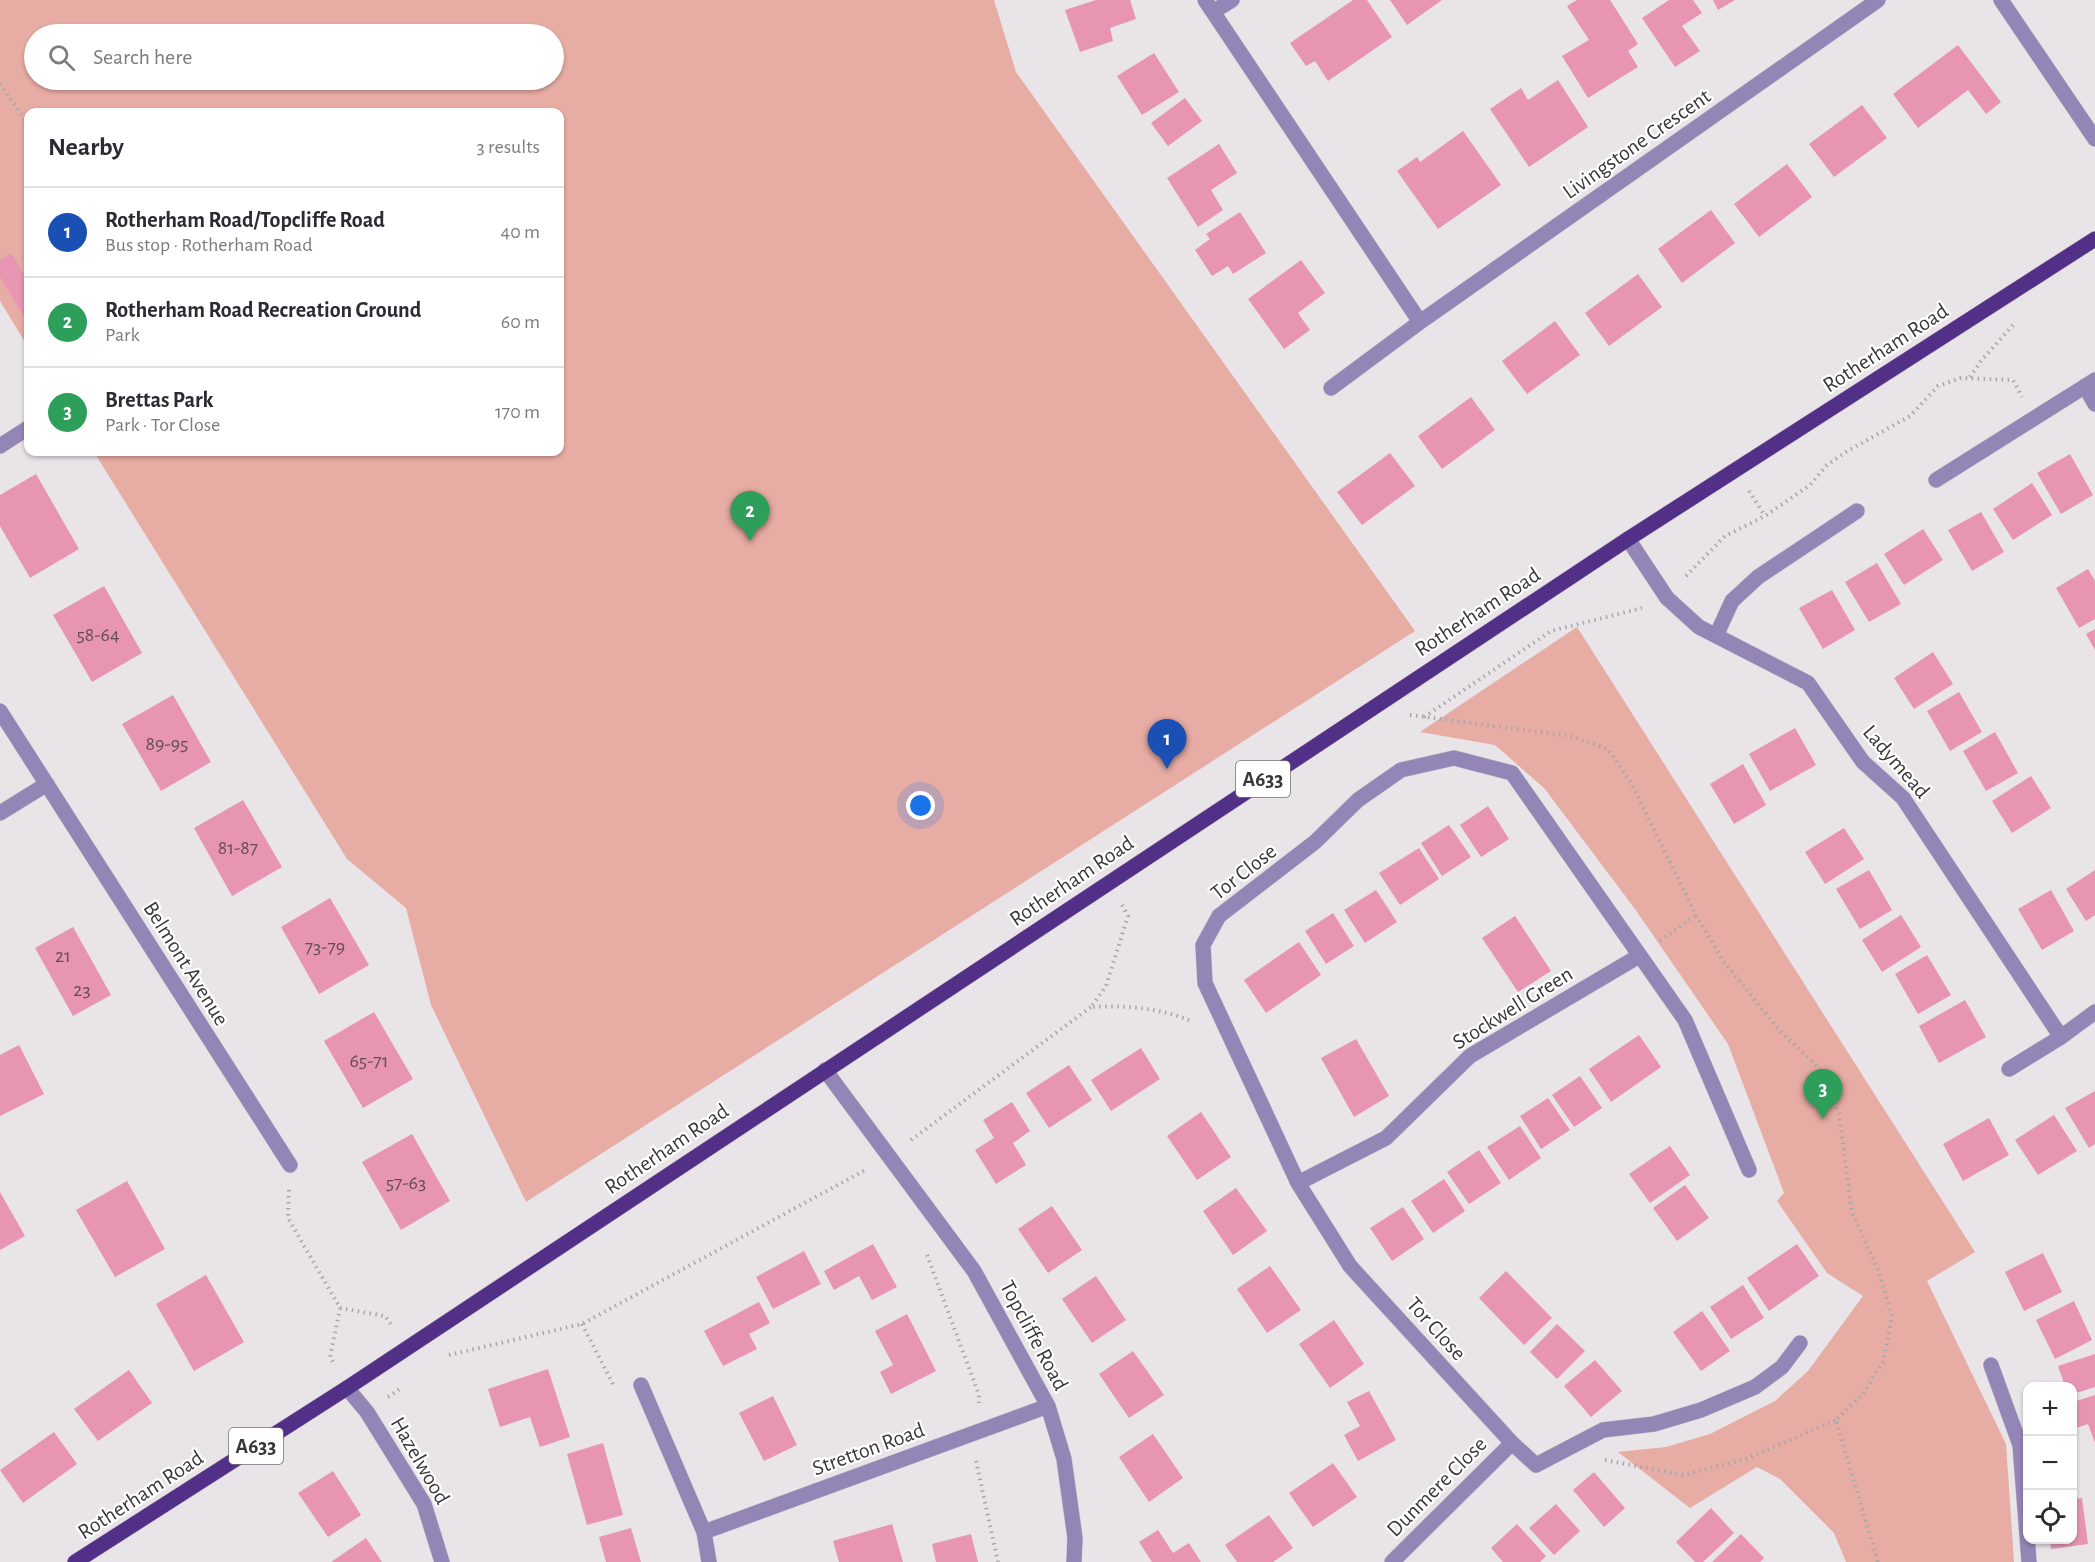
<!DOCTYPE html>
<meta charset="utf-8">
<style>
body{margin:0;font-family:"Alegreya Sans",sans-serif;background:#f7f7f7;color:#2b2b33}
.controls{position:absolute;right:18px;bottom:18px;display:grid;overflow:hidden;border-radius:12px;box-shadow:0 2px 4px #0004}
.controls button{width:54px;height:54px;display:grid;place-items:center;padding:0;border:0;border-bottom:2px solid #e1e1e2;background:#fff;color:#2b2b33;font:30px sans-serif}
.you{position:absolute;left:921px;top:806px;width:21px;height:21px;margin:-15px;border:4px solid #fff;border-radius:50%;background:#1a73e8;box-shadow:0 0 0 9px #1a73e833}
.badge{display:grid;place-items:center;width:39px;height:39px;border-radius:50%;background:#798431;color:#fff;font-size:20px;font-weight:700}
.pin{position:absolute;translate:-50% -50px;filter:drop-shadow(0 2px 3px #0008)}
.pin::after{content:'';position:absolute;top:32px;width:21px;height:18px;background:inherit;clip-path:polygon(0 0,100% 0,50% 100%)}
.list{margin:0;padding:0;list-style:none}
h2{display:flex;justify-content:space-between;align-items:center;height:78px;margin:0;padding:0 24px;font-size:26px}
h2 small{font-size:20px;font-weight:400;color:#7c7c81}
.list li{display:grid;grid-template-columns:39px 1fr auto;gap:18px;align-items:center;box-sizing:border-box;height:90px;padding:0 24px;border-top:2px solid #e1e1e2}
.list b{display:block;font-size:22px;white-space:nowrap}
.list p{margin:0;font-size:20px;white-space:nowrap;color:#7c7c81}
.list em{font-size:20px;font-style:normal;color:#7c7c81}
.icon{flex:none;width:33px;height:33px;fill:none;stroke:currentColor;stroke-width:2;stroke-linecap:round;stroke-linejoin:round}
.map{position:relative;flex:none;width:2095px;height:1562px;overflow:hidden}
.search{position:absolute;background:#fff;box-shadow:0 2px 4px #0004;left:24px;top:24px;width:540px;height:66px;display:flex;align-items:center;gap:15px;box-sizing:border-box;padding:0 21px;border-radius:33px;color:#7c7c81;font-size:22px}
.panel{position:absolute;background:#fff;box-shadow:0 2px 4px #0004;left:24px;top:108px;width:540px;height:348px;border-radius:12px}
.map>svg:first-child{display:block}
.green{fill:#e7aca4;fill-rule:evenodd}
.building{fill:#e795b2}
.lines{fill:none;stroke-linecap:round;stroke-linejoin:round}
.minor-casing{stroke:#c5c1c5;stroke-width:16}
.major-casing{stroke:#c5c1c5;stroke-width:16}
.path{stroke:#a9a6a9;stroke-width:4;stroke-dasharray:1.5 4.5;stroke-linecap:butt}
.minor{stroke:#9385b6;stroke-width:15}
.major{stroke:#533087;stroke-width:15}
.labels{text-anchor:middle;stroke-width:4.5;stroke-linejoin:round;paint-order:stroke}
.number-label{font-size:20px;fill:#644e57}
.shield{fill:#fff;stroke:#747374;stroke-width:1.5}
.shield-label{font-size:21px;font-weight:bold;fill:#393739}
.street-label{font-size:22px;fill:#393739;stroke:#fff}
</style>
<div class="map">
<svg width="2095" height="1562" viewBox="0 0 2095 1562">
<rect width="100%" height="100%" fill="#e8e4e8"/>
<path class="green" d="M0,0H994L1016,72L1415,631L526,1202L431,1005L406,908L347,859L94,452H560V112H28V347L0,301ZM34,34H554V80H34Z
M1577,627L1975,1252L1927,1281L2006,1444L2014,1562H1846L1834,1533L1780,1479L1757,1467L1690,1508L1618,1452L1666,1447L1710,1434L1775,1401L1808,1371L1863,1296L1827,1273L1777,1201L1784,1193L1728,1044L1635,909L1544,788L1495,745L1420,732Z"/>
<path class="building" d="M1096,0H1130L1136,19L1110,28L1113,41L1080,52L1065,10Z
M1353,0H1367L1392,37L1328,81L1315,61L1306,66L1290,43Z
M1390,0H1442L1407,25Z
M1577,0H1610L1638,44L1628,51L1638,67L1588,98L1562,56L1589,40L1567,6Z
M1669,0H1693L1702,13L1682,26L1700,51L1675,67L1642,18Z
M1713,0H1735L1718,10Z
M1958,45L2001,102L1986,114L1968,90L1918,128L1893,94Z
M1154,53L1179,92L1142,115L1117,76Z
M1558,80L1588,127L1529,167L1490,109L1521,88L1528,100Z
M1185,98L1202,121L1168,146L1151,123Z
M1862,105L1887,138L1834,177L1809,144Z
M1463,131L1501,185L1438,229L1397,171L1417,157L1420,162Z
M1219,144L1237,173L1211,190L1223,210L1198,227L1167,178Z
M1787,164L1812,197L1759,237L1734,204Z
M1711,210L1735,243L1682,283L1658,249Z
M1240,212L1266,253L1233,274L1228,266L1212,276L1195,250L1210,239L1206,234Z
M11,253L28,281V323L0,277V260Z
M1301,260L1325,293L1298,313L1310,330L1284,349L1248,299Z
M1638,274L1662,307L1609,346L1585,313Z
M1555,321L1580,355L1527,394L1502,361Z
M1471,397L1495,430L1442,469L1418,436Z
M1390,453L1415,486L1362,525L1337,492Z
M2070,454L2093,495L2061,514L2037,473Z
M36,474L79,549L30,578L0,526V495Z
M2032,483L2052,515L2013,540L1993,509Z
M1981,512L2004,552L1972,571L1948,530Z
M1923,529L1943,560L1904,585L1884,554Z
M1877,563L1901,604L1869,622L1845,582Z
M2088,569L2095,581V619L2079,628L2056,588Z
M104,586L142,653L92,682L53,615Z
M1832,590L1855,630L1823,649L1799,608Z
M2095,629V650L2086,634Z
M1933,652L1953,684L1914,709L1894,678Z
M1959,692L1982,732L1950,751L1927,711Z
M173,695L211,762L161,791L122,724Z
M1795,728L1816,765L1770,791L1749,754Z
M1995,732L2018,773L1986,791L1963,751Z
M1743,764L1766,805L1734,824L1710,784Z
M2031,776L2051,808L2012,833L1992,801Z
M243,800L282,867L232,896L194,828Z
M1488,806L1509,839L1481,857L1460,825Z
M1449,825L1471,857L1442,876L1421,843Z
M1844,828L1864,859L1825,884L1805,852Z
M1419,848L1439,879L1400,905L1379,873Z
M1869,870L1892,910L1860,929L1836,889Z
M2095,870V915L2086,921L2066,889Z
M1376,890L1397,922L1365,943L1344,910Z
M2051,890L2074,931L2042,950L2018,909Z
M330,898L369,965L319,994L281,927Z
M1333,913L1354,946L1326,964L1305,931Z
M1901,915L1921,947L1882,972L1862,940Z
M1515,916L1551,971L1518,992L1482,938Z
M73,927L111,995L73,1016L35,948Z
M1299,942L1321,975L1266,1013L1244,980Z
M1927,955L1951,995L1918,1014L1895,974Z
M1965,1000L1986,1037L1939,1063L1919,1026Z
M374,1012L413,1079L363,1108L324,1041Z
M1639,1035L1661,1067L1611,1102L1589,1069Z
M1356,1039L1389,1096L1354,1117L1321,1058Z
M19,1045L44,1094L0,1116V1055Z
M1141,1048L1160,1079L1111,1111L1091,1080Z
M1069,1065L1092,1100L1049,1128L1026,1093Z
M1580,1076L1602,1108L1574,1127L1552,1095Z
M2095,1091V1144L2089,1148L2065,1108Z
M1548,1098L1570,1130L1541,1149L1520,1116Z
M1012,1102L1030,1131L1013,1143L1026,1165L996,1184L975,1150L994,1138L983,1120Z
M1201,1112L1231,1157L1197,1180L1167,1136Z
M2054,1115L2077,1151L2038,1175L2015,1140Z
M1989,1118L2009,1155L1963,1181L1943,1144Z
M1520,1126L1541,1158L1509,1180L1487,1147Z
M412,1134L450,1201L401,1230L362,1162Z
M1670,1146L1690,1175L1650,1203L1629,1174Z
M1479,1150L1501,1183L1469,1204L1447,1172Z
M1444,1179L1465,1211L1433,1233L1411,1201Z
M127,1181L165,1249L115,1277L76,1210Z
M1685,1185L1709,1218L1677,1241L1653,1208Z
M1236,1188L1267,1231L1233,1255L1203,1211Z
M0,1192L25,1236L0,1250Z
M1052,1206L1082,1250L1048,1273L1018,1229Z
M1403,1207L1424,1239L1392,1261L1370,1228Z
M873,1244L897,1287L872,1300L859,1276L834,1290L824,1271Z
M1797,1244L1819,1276L1769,1311L1747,1278Z
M804,1251L821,1284L773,1309L756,1277Z
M2043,1253L2062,1292L2024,1311L2005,1272Z
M1270,1266L1301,1310L1267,1333L1237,1289Z
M1506,1271L1552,1318L1524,1345L1479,1298Z
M206,1275L244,1342L194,1371L156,1304Z
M1096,1276L1126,1320L1092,1343L1062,1299Z
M1743,1285L1764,1318L1731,1339L1710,1307Z
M2074,1301L2092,1340L2055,1359L2036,1320Z
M759,1302L770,1323L749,1334L757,1349L723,1366L704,1331Z
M1702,1311L1730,1351L1701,1371L1673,1332Z
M907,1314L936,1371L891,1394L880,1372L893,1365L875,1331Z
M1334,1320L1364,1364L1330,1388L1299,1344Z
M1557,1324L1585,1351L1557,1379L1530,1352Z
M1133,1351L1164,1395L1129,1418L1099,1374Z
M2095,1354V1387L2073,1394V1386H2065L2058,1366Z
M1595,1360L1622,1391L1591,1417L1564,1386Z
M548,1369L570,1437L540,1447L530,1417L500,1427L488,1389Z
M129,1370L152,1403L98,1441L74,1409Z
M1369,1391L1396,1440L1358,1461L1344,1435L1360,1426L1347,1402Z
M2095,1395V1443L2088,1424L2076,1428L2073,1416V1402Z
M773,1396L797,1445L764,1461L739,1413Z
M54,1432L77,1464L23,1503L0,1470Z
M1153,1434L1183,1478L1149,1502L1119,1457Z
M603,1443L623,1515L587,1525L567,1454Z
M1333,1463L1357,1497L1313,1527L1289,1493Z
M333,1471L361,1515L328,1537L298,1493Z
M1594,1472L1625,1508L1604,1527L1573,1490Z
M2082,1498L2088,1544L2051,1549L2050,1540L2073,1539V1499Z
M1556,1504L1580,1531L1554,1555L1529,1528Z
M1711,1508L1734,1533L1703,1562H1695L1676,1542Z
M1269,1515L1293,1548L1273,1562H1237L1225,1545Z
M892,1524L903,1562H839L833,1541Z
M1517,1524L1546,1556L1540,1562H1503L1491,1548Z
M631,1528L641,1562H606L599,1537Z
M1158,1530L1173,1553L1189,1543L1201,1562H1152L1139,1542Z
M971,1534L978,1562H936L932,1544Z
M1741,1534L1764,1558L1760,1562H1712Z
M366,1538L382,1562H331Z"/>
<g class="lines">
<defs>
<path id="minor" d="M1205,0L1420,322
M2001,0L2095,139
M1213,12L1232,0
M2085,386L2095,404
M1331,388L1420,322L1878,0
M0,446L28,428
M1936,480L2095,380
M1628,539L1667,598L1699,627L1808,683L1863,762L1903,798L2061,1037
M1716,636L1732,601L1758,577L1857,511
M0,711L290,1165
M0,813L47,784
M2009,1069L2061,1037L2095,1012
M825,1070L974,1271L1048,1406L1064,1459L1075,1538L1074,1562
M1749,1170L1685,1020L1512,773L1454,758L1401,770L1358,800L1315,842L1219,916L1203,945L1205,983L1298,1183L1350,1266L1512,1443L1536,1465L1603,1430L1654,1424L1701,1410L1755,1387L1782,1367L1800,1343
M1298,1183L1386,1138L1470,1056L1639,956
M1991,1365L2020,1445L2029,1562
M641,1385L704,1532L709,1562
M347,1388L367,1412L424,1504L442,1562
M704,1532L1048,1406
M1392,1562L1512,1443"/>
<path id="major" d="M75,1562L347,1388L1628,539L2095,239"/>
</defs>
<use href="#minor" class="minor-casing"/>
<use href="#major" class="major-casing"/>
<path class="path" d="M0,84L28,124
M1970,377L1981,361L2013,325
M1749,491L1765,516
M1686,576L1725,536L1765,516L1810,485L1827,465L1846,452L1910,416L1938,386L1961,378L2013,380L2022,397
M1410,715L1570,736L1608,749L1631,783L1696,915L1724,962L1779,1030L1818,1067L1839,1114L1852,1212L1879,1272L1892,1317L1883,1362L1863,1394L1836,1420L1878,1562
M1424,717L1551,631L1642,608
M1122,905L1128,916L1106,986L1091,1007C1124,1005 1162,1008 1193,1022
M1660,941L1696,915
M911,1140L1091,1007
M289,1190L288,1218L340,1308L330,1357L334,1364
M927,1255L979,1395V1403
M340,1308L385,1316L393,1327
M582,1324L614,1386
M449,1355L582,1324L867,1169
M388,1397L401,1388
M1605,1460L1683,1475L1746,1459L1836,1420
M976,1461L998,1562"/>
<use href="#minor" class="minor"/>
<use href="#major" class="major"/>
</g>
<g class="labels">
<g class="number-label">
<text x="98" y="641">58-64</text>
<text x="167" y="750">89-95</text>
<text x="238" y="854">81-87</text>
<text x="325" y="953">73-79</text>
<text x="63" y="962">21</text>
<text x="82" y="996">23</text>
<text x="369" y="1067">65-71</text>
<text x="406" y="1189">57-63</text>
</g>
<g class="shield">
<rect x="1236" y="761" width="54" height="36" rx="4.5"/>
<rect x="229" y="1428" width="54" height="36" rx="4.5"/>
</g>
<g class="shield-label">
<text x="1263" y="786">A633</text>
<text x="256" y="1453">A633</text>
</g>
<g class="street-label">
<text transform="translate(1636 143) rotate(-35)" y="8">Livingstone Crescent</text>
<text transform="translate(1885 347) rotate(-33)" y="8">Rotherham Road</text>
<text transform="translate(1477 611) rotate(-33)" y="8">Rotherham Road</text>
<text transform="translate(1897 761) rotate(49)" y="8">Ladymead</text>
<text transform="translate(1243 871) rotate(-38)" y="8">Tor Close</text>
<text transform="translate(1071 880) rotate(-34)" y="8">Rotherham Road</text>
<text transform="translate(187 963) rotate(58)" y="8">Belmont Avenue</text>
<text transform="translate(1512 1007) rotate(-32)" y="8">Stockwell Green</text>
<text transform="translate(666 1148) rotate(-34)" y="8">Rotherham Road</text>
<text transform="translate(1437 1328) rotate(48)" y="8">Tor Close</text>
<text transform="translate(1035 1335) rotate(62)" y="8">Topcliffe Road</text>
<text transform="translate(868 1448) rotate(-20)" y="8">Stretton Road</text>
<text transform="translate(421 1460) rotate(60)" y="8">Hazelwood</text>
<text transform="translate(1436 1486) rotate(-45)" y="8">Dunmere Close</text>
<text transform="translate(140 1494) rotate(-33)" y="8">Rotherham Road</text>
</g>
</g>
</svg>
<div class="controls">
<button>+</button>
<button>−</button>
<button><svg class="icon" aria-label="locate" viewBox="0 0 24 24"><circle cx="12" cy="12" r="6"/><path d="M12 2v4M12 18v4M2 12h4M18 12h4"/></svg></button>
</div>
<div class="you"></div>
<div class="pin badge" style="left:1167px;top:769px;background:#1a4fb4">1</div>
<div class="pin badge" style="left:750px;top:541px;background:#2e9e5b">2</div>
<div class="pin badge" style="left:1823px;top:1119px;background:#2e9e5b">3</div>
<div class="search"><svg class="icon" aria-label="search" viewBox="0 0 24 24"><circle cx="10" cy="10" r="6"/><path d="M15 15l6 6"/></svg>Search here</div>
<section class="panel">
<h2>Nearby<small>3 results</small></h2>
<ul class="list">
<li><span class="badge" style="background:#1a4fb4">1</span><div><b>Rotherham Road/Topcliffe Road</b><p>Bus stop · Rotherham Road</p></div><em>40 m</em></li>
<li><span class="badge" style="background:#2e9e5b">2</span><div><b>Rotherham Road Recreation Ground</b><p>Park</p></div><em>60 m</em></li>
<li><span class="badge" style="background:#2e9e5b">3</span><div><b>Brettas Park</b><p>Park · Tor Close</p></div><em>170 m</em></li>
</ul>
</section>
</div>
